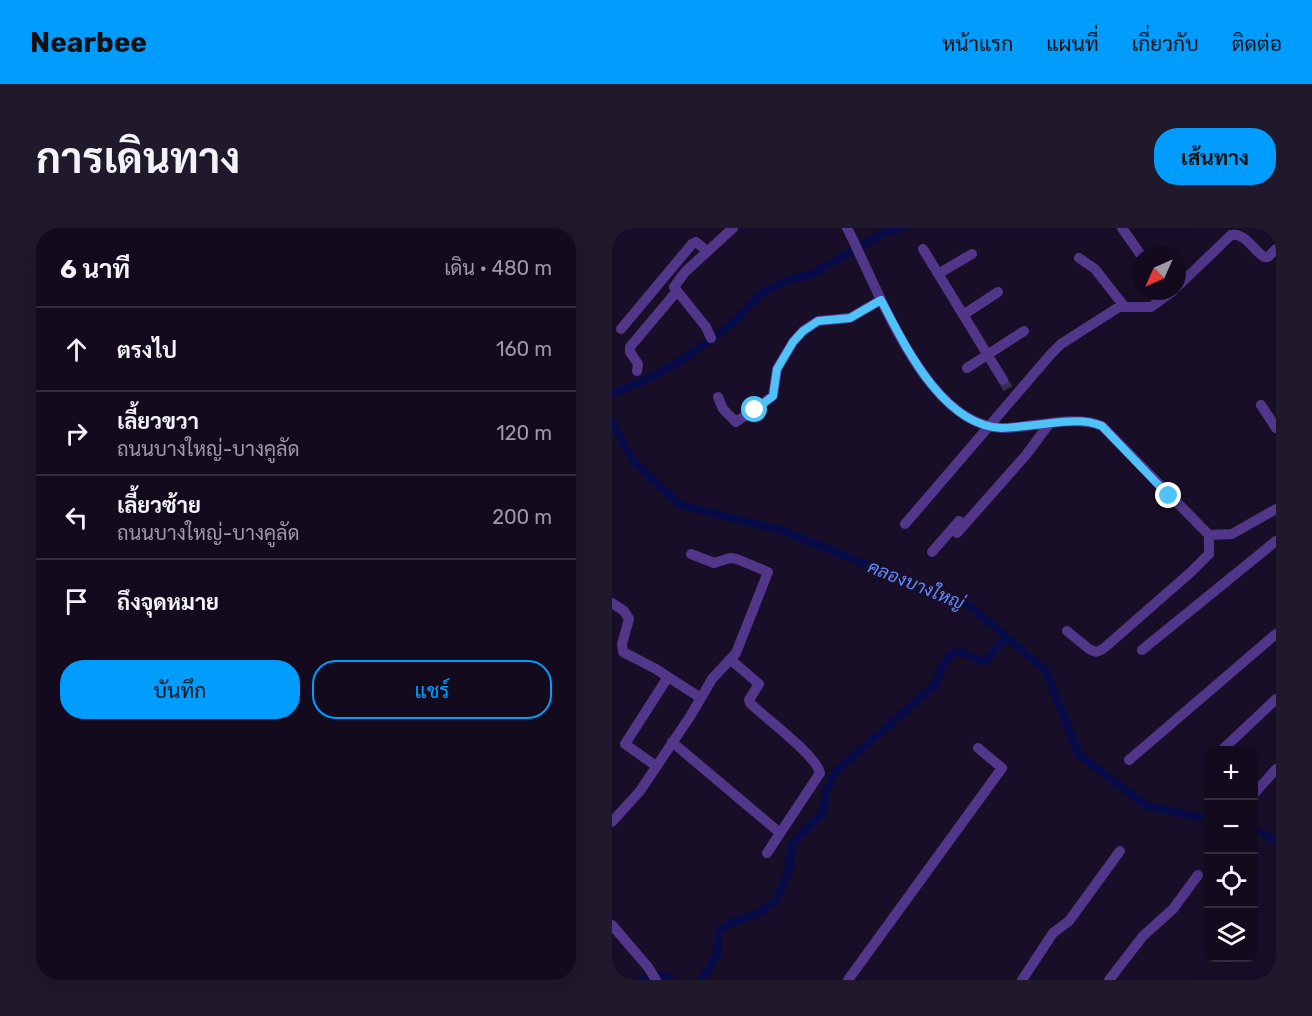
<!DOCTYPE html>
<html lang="th">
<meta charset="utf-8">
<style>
body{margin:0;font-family:Rubik,Sarabun,sans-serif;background:#20182b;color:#f1f3f6}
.controls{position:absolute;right:18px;bottom:18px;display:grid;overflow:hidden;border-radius:12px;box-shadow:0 6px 24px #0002}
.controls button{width:54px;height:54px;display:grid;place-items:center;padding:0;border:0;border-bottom:2px solid #322b3c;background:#130a1e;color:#f1f3f6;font:30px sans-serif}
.compass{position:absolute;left:520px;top:18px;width:54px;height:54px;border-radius:50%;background:#130a1e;box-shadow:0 6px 24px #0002;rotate:225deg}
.stop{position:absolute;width:18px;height:18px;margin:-14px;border:4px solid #4fc3f7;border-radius:50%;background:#fff}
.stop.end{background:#4fc3f7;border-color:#fff;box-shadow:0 2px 6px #0008}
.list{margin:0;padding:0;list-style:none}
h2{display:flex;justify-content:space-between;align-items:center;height:78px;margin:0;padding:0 24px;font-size:26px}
h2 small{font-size:20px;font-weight:400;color:#9d9aa4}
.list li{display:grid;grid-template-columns:39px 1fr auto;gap:18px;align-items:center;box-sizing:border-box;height:84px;padding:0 24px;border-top:2px solid #322b3c}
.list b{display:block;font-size:22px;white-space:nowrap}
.list p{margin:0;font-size:20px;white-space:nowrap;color:#9d9aa4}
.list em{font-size:20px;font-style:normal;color:#9d9aa4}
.actions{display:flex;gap:12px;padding:18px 24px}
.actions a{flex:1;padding:14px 0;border:2px solid #009dff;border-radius:24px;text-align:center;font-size:21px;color:#009dff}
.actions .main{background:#009dff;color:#111}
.icon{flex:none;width:33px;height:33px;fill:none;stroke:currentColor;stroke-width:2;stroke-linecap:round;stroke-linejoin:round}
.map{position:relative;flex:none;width:664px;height:752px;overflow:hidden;border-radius:24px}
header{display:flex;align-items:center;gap:36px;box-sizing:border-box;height:84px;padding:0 30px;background:#009dff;color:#111}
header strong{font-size:28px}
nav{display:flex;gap:33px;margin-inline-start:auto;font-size:21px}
.intro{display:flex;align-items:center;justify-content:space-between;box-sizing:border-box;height:144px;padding:0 36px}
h1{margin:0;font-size:42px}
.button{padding:15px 27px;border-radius:24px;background:#009dff;color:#111;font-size:21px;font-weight:700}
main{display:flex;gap:36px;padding:0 36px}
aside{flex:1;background:#130a1e;border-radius:24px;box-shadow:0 6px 24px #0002}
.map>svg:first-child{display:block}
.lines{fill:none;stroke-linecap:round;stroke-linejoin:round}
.canal{stroke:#070c48;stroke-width:8}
.minor-tunnel{stroke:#382c48;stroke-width:10;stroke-dasharray:10 5;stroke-linecap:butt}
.minor{stroke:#51368a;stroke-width:10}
.route{stroke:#4fc3f7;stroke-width:8}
.labels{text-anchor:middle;stroke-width:5;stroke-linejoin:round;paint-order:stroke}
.water-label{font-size:18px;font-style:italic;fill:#628aff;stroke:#190e28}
</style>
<header>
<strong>Nearbee</strong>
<nav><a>หน้าแรก</a><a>แผนที่</a><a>เกี่ยวกับ</a><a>ติดต่อ</a></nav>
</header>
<div class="intro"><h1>การเดินทาง</h1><a class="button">เส้นทาง</a></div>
<main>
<aside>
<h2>6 นาที<small>เดิน · 480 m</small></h2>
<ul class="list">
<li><svg class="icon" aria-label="ahead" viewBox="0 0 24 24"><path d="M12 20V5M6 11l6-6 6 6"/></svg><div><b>ตรงไป</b></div><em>160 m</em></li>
<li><svg class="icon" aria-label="right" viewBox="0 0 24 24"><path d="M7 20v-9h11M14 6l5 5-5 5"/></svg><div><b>เลี้ยวขวา</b><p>ถนนบางใหญ่-บางคูลัด</p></div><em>120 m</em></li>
<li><svg class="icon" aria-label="left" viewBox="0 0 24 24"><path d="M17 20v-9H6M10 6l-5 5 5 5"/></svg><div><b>เลี้ยวซ้าย</b><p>ถนนบางใหญ่-บางคูลัด</p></div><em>200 m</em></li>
<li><svg class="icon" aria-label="arrive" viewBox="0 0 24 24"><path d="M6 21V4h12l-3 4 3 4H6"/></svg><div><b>ถึงจุดหมาย</b></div></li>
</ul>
<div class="actions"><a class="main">บันทึก</a><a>แชร์</a></div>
</aside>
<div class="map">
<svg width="664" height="752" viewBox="0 0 664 752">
<rect width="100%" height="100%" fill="#190e28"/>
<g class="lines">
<path class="canal" d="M0,166L42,148L76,128L122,94L148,66L178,51L200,46L272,5L291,0
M0,193L21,233L68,277L169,302L358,378L434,443L467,527L535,578L596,591
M642,601L664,613
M28,752L52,747L60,752
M89,752L105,727L107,703L116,696L147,685L163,674L177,641L180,615L210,586L215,561L222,545L323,457L330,438L340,425L349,424L372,434L394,409"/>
<path class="minor-tunnel" d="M391,152L397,163"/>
<path class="minor" d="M235,0C265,57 313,199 391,200C420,200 463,186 490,198L597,307L620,306L664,281
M510,0L529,27
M311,21L391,152
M467,30L483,41L512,78
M326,46L360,26
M565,59L619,7C633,4 641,22 652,29H656L664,21
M351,87L386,64
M9,101L80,16L84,14L95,23
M99,110L94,99L62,59L73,44L121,0
M355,140L412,103
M25,143L26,136L18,124V119L65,63
M106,169L111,181L124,194L161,168L165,141L181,114L191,103L206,93L238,90L269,72
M649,177L664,200
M293,296L439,126L449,116L507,79H539L561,63
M345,305L414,227L437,196
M320,324L347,293
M0,375L12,383L17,391L10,416L11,424L44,441L56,449
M455,403L477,421L484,424L491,421L579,344L597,326V307
M530,422L664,313
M119,432L147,456L137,472L138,475C153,490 204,527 208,545L155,625
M60,514L168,605
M610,522L664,471
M517,532L664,406
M44,538L13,516L56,449L89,470
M642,566L664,541
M0,594L28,563L79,487L100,451L124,425L156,344L125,331L118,330L102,335L79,326
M0,697L36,739L44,752
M236,752L390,540L366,520
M410,752L441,705L457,693L508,623
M497,752L531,708L561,681L586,647"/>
</g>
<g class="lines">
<path class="route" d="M143,182L161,168L165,141L181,114L191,103L206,93L238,90L269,72C293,118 331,198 390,200C400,200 412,198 422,197C444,195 470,189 490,198L557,268"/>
</g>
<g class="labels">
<g class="water-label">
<text transform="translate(304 357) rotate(22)" y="6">คลองบางใหญ่</text>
</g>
</g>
</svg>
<div class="controls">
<button>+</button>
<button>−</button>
<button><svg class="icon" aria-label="locate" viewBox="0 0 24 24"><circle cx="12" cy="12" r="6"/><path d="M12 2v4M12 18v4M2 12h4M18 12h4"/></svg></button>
<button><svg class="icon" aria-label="layers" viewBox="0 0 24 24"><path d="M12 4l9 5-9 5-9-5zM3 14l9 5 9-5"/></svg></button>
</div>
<svg class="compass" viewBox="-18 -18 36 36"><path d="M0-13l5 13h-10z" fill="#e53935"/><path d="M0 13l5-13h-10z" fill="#9d9aa4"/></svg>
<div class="stop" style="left:143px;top:182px"></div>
<div class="stop end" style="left:557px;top:268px"></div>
</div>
</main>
